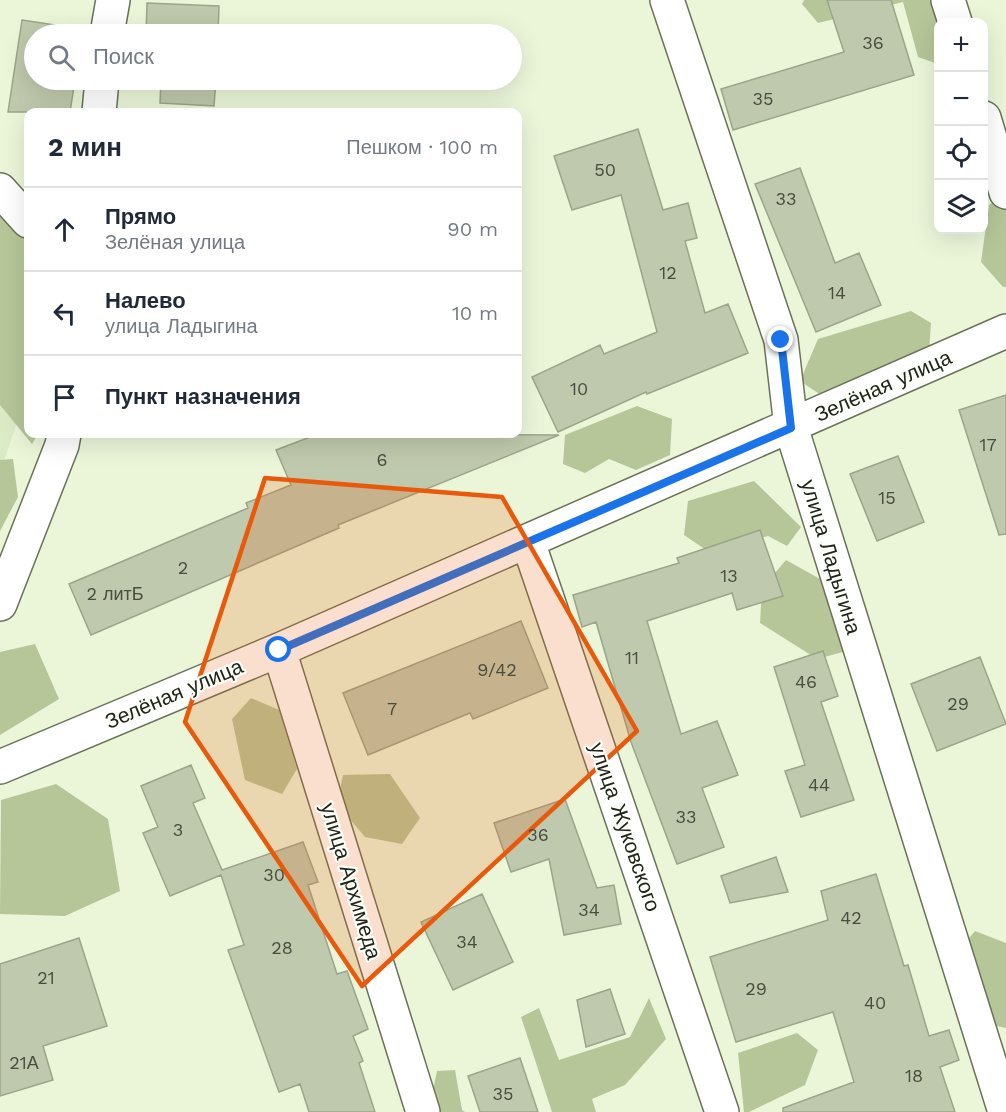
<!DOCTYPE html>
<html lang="ru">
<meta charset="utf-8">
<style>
body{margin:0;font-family:"Work Sans",sans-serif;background:#f2f2f3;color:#1f2937}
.controls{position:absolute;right:18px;top:18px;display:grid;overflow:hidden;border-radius:12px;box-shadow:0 6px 24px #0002}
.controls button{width:54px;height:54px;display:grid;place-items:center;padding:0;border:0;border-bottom:2px solid #e0e1e3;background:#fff;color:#1f2937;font:30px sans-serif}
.stop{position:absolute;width:18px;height:18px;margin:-14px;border:4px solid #1a73e8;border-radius:50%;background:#fff}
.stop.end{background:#1a73e8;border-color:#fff;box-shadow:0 2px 6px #0008}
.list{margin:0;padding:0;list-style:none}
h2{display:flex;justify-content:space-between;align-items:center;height:78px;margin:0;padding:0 24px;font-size:26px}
h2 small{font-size:20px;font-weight:400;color:#747a83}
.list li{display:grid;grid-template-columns:39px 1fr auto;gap:18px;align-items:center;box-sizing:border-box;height:84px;padding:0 24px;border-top:2px solid #e0e1e3}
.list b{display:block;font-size:22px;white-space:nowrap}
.list p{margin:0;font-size:20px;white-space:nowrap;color:#747a83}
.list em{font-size:20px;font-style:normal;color:#747a83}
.icon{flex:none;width:33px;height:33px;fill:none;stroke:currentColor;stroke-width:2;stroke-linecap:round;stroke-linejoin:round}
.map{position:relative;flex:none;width:1006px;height:1112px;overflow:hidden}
.search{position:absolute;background:#fff;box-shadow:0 6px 24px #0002;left:24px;top:24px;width:498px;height:66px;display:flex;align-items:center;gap:15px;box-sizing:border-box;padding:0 21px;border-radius:33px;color:#747a83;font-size:22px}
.panel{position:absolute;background:#fff;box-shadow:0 6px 24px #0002;left:24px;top:108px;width:498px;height:330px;border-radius:12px}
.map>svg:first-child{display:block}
.built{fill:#ddeac6}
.green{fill:#b6c699}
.building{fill:#bfc9ad;stroke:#9ba58a;stroke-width:1.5}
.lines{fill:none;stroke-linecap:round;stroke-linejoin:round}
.street-casing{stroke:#697259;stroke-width:36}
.street{stroke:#fff;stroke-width:33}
.route{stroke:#1a73e8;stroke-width:8}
.marked{fill:#e8590c;fill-opacity:0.2;stroke:#e8590c;stroke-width:4.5;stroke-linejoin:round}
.labels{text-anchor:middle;stroke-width:4.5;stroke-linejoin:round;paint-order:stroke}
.number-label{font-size:18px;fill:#484d3f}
.street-label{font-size:21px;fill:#21241a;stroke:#fdfff9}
</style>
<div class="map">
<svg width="1006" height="1112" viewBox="0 0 1006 1112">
<rect width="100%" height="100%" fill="#ebf6d9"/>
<path class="built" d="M0,321L28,372V389L0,473Z"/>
<path class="green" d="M804,0H945L938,22V64L918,57L903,2L818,23L802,4Z
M1006,193V287H1003L981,262L989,205Z
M0,199L28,206V434H38L32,444L0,405Z
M911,311L931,323L929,354L821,395L800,381L818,339Z
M637,406L672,419L670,455L636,470L609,459L585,473L563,464L565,435Z
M13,459L18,497L0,531V460Z
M754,481L801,527L787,546L768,536L709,552L684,535L688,501Z
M786,560L858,600L854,649L817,659L760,623L762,588Z
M35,644L59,699L0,735V652Z
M251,698L279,710L297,769L282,794L245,780L232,719Z
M390,774L420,818L402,844L365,837L337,804L343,775Z
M56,784L108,819L120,891L65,916L0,914L1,800Z
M975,931L1006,943V1028L982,1023L959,950Z
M649,998L666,1039L625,1085L592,1099L596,1112H552L521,1017L539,1008L559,1060L630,1037Z
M797,1033L818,1050L805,1085L749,1112H744L738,1053Z
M455,1070L462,1110L465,1112H441L431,1099L437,1071Z"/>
<path class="building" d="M827,0H891L914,75L733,130L721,89L844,52Z
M147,3L219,6L218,34H146Z
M22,20L82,29L81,34H34V80H75L70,112H8Z
M161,80H216L214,106L160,103Z
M638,129L663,210L688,203L697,238L685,241L705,313L728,304L748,353L647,394L646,392L558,432L532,377L600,345L604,354L657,332L621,195L572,210L554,156Z
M800,168L835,263L859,253L881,305L816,332L755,184Z
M1006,395V534L999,535L959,410Z
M318,434L559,435L338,525L339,528L91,635L69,584L248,508L246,503L291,485L276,450Z
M898,456L924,522L877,541L850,474Z
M760,530L783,596L737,610L732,593L647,621L681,734L717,721L738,775L702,788L724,847L677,864L631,742L596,622L582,627L573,595L679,563L677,558Z
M521,621L548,688L473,719L470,713L368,755L343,693Z
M823,651L838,696L821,702L854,800L801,817L785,771L805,765L774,667Z
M980,657L1006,724L937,751L911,684Z
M191,765L205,798L193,803L222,870L303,842L318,882L308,885L337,974L347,971L368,1029L353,1036L363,1061L359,1063L375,1112H309L300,1084L279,1092L228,950L244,945L221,875L170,896L143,833L158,827L141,786Z
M565,799L597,888L614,885L621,924L564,935L549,859L511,872L494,823Z
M776,857L788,892L730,903L721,876Z
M876,874L904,966L908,965L929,1036L949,1030L959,1060L940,1067L955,1112H783V1108L854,1082L833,1012L736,1042L710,957L828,920L821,891Z
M482,894L513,962L453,990L421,922Z
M79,938L107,1026L43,1046L53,1080L0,1096V964Z
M610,989L625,1034L586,1047L577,1000Z
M520,1058L538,1112H480L468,1076Z"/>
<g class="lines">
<defs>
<path id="street" d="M667,0L781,340L791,427L1005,1112
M948,0L955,22
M107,34L113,0
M99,112L102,80
M984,118L1006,192
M0,190L28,221
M528,542L722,1112
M0,604L62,445L64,434
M279,650L423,1112
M0,767L279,650L1006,331"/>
</defs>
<use href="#street" class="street-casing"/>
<use href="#street" class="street"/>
</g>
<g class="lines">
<path class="route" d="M279,650L791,428L781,340"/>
</g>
<path class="marked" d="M265,478L502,497L637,731L362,986L185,722Z"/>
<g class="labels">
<g class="number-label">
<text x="873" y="49">36</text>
<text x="763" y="105">35</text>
<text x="605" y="176">50</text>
<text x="786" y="205">33</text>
<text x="668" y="279">12</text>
<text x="837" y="299">14</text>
<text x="579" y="395">10</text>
<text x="988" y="451">17</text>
<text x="382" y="466">6</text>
<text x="887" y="504">15</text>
<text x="183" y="574">2</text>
<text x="729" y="582">13</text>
<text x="115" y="600">2 литБ</text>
<text x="632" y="664">11</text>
<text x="497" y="676">9/42</text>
<text x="806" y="688">46</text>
<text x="958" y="710">29</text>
<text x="392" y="715">7</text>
<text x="819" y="791">44</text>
<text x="686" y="823">33</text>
<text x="178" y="836">3</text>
<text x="538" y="841">36</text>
<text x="274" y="881">30</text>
<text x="589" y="916">34</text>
<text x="851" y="924">42</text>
<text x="467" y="948">34</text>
<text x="282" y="954">28</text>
<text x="46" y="984">21</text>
<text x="756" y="995">29</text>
<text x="875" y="1009">40</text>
<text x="24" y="1069">21А</text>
<text x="914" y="1082">18</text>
<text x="503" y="1100">35</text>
</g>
<g class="street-label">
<text transform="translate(883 386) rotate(-24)" y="7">Зелёная улица</text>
<text transform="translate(831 557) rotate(73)" y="7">улица Ладыгина</text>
<text transform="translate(174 694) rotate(-23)" y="7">Зелёная улица</text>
<text transform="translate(625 827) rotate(71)" y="7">улица Жуковского</text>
<text transform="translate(351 881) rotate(73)" y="7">улица Архимеда</text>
</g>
</g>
</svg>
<div class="controls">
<button>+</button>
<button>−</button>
<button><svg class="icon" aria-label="locate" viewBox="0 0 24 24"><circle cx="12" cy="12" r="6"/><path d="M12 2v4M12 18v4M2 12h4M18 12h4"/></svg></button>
<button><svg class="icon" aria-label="layers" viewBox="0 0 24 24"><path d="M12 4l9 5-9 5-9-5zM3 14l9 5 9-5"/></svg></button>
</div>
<div class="stop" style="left:279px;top:650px"></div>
<div class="stop end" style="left:781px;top:340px"></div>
<div class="search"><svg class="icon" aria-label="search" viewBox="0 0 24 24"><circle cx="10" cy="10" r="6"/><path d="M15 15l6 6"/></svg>Поиск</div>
<section class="panel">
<h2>2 мин<small>Пешком · 100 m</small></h2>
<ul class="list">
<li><svg class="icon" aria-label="ahead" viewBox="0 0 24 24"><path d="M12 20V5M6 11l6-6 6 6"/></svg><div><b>Прямо</b><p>Зелёная улица</p></div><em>90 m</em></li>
<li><svg class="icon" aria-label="left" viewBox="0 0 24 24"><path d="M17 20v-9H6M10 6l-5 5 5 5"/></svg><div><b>Налево</b><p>улица Ладыгина</p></div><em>10 m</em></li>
<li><svg class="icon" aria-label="arrive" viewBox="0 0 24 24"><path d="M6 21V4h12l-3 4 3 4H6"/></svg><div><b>Пункт назначения</b></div></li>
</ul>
</section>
</div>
